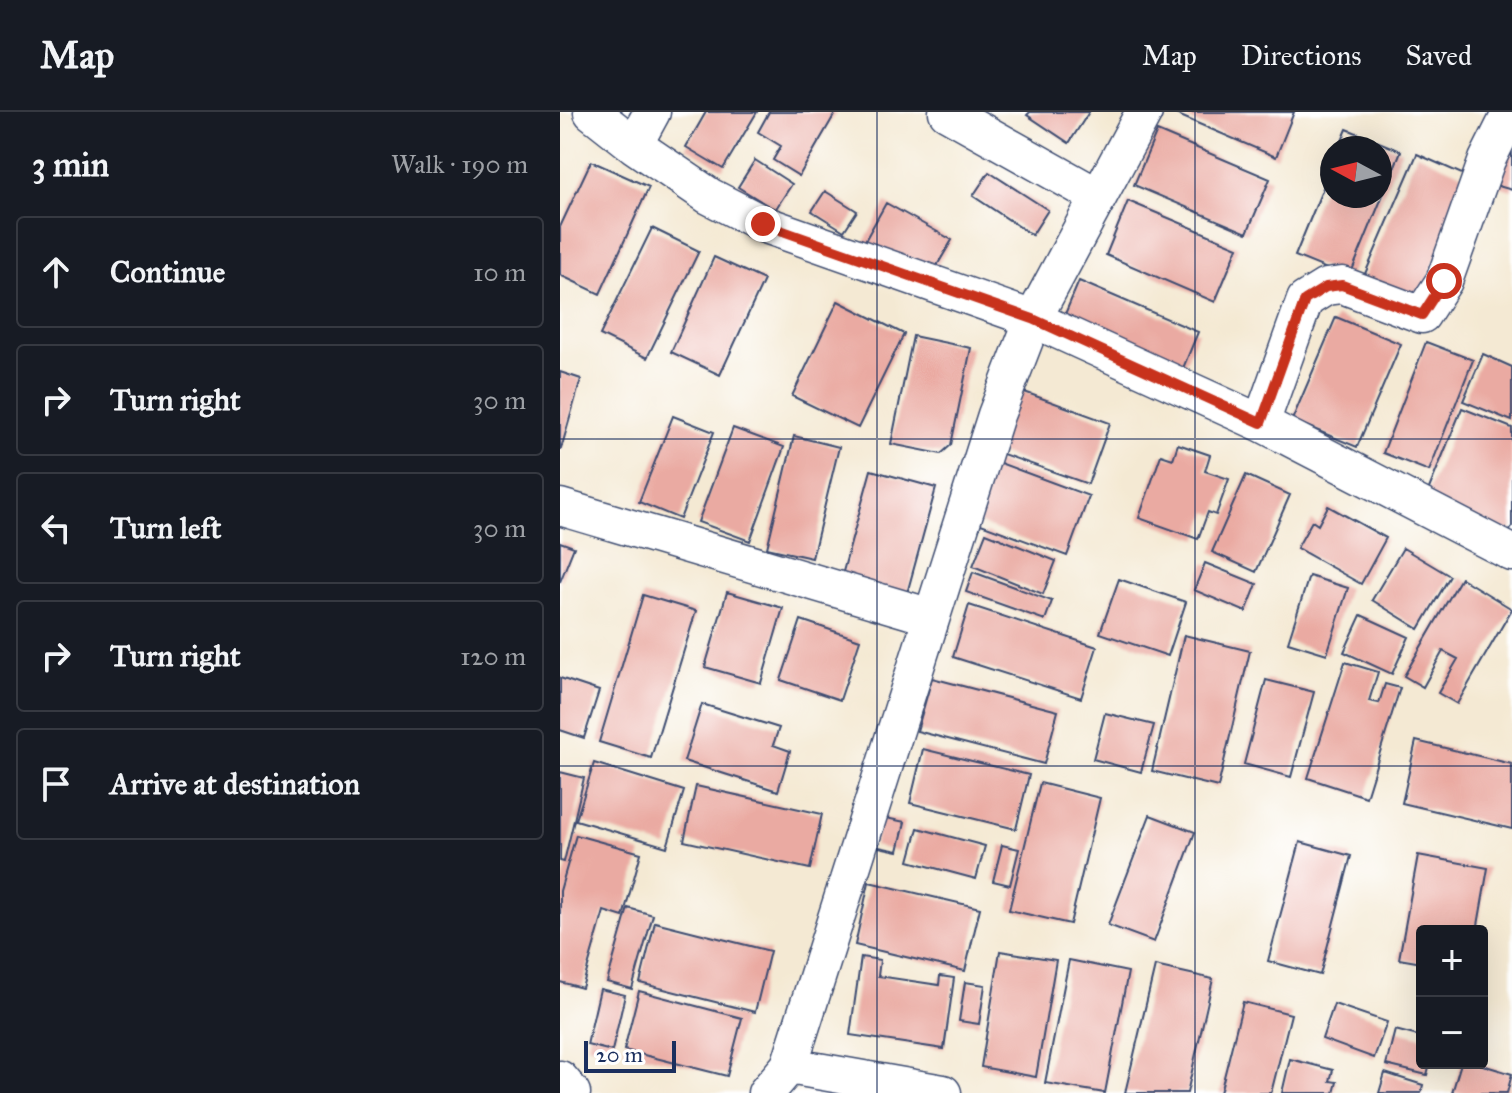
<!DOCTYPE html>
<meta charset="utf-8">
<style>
body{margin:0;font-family:"IM FELL Great Primer",serif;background:#242831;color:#f1f3f6}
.controls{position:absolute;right:24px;bottom:24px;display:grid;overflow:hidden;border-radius:8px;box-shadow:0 8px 32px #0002}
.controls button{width:72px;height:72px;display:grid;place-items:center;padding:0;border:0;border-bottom:2px solid #363941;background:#171b24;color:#f1f3f6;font:40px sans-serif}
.compass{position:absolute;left:760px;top:24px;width:72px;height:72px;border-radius:50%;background:#171b24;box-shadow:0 8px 32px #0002;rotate:277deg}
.scale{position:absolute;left:24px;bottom:20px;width:92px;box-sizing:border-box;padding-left:8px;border:4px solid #1b2f5e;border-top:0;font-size:22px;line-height:28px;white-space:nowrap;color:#1b2f5e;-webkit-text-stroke:6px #fff;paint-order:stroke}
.stop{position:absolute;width:24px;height:24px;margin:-18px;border:6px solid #c8321e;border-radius:50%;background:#fff}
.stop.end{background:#c8321e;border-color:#fff;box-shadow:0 2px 8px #0008}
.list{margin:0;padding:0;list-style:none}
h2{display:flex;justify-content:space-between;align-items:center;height:104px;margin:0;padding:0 32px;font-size:34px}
h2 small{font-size:26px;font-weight:400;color:#9ea1a6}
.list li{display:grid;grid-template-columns:52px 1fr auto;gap:24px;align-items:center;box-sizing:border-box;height:112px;margin:0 16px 16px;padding:0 16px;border:2px solid #363941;border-radius:8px}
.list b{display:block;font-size:30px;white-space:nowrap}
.list em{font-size:26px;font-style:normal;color:#9ea1a6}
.icon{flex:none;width:44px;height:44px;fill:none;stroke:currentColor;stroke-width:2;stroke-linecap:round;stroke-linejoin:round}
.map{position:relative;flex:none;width:952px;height:981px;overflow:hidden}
header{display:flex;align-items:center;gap:48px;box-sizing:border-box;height:112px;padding:0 40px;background:#171b24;border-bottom:2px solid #363941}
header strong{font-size:38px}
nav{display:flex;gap:44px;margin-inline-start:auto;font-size:28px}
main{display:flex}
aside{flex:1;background:#171b24}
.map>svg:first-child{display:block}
.building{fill:#eaaaa2}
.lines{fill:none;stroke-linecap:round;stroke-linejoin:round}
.minor-casing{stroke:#3c4b70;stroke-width:39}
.minor{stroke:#fff;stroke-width:36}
.route{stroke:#c8321e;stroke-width:10}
.grid{fill:none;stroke:#1b2f5e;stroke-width:2;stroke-opacity:0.55}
</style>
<header>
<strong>Map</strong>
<nav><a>Map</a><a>Directions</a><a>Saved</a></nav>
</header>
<main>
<aside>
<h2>3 min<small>Walk · 190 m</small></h2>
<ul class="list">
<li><svg class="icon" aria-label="ahead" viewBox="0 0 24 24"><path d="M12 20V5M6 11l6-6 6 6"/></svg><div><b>Continue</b></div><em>10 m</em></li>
<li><svg class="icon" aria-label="right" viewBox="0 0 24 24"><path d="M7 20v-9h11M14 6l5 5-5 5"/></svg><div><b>Turn right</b></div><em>30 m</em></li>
<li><svg class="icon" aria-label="left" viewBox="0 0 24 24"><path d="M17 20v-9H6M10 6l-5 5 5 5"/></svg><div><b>Turn left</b></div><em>30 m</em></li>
<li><svg class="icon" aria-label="right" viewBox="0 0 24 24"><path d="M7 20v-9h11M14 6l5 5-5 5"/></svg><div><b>Turn right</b></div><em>120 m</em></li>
<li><svg class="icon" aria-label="arrive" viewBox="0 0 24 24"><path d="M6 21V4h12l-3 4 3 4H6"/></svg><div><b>Arrive at destination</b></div></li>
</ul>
</aside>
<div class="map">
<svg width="952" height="981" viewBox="0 0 952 981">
<rect width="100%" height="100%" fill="#fff"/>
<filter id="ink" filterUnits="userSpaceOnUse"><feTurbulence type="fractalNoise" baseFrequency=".0125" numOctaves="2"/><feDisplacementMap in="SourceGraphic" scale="16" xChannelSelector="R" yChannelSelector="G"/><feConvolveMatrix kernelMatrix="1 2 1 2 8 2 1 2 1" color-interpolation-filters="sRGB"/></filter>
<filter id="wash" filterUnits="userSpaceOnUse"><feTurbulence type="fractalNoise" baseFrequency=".006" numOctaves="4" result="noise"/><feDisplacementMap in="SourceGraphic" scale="32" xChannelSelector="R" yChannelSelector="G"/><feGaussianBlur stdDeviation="1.8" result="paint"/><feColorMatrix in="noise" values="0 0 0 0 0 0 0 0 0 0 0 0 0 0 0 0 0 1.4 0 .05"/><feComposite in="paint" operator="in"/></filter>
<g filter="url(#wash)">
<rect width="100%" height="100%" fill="#f4e9d3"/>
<g id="blocks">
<path class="building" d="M146,0H197L163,57L126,35Z
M209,0H276L239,64L213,48L221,34L198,20Z
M470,0H529L509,31L467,3Z
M611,0H734L716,45Z
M787,17L841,39L789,166L735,144L772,54V84H820V36H779Z
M597,19L710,67L687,121L574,73Z
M952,23V78L935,73Z
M857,42L911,66L855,195L801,171Z
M195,48L232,72L215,98L178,75Z
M31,49L89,75L40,182L0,163V115Z
M429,60L488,98L472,123L413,84Z
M265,79L297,99L284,119L252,99Z
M568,89L678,135L655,190L546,143Z
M326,91L392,128L375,157L302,134Z
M92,116L139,139L87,246L40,223Z
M154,145L204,168L160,263L111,240Z
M519,169L638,220L619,266L500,214Z
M278,189L344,222L298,316L232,284Z
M776,205L841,232L797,335L732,308Z
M353,224L411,236L391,333L381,342L331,332Z
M866,230L913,248L869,359L823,341Z
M923,242L952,255V309L903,289Z
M0,260L21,267L1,337H0Z
M459,278L550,311L528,372L437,340Z
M902,296L952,316V414L948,424L864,389Z
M113,304L154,320L120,407L79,390Z
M173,316L224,335L190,429L138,410Z
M234,324L279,335L252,446L207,436Z
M618,332L650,343L645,359L669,367L656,403L648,400L638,427L579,406L601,343L613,347Z
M432,348L529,384L507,444L410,408Z
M311,358L376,376L346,485L281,467Z
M686,363L730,383L696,460L652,440Z
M768,394L826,426L801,472L737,436L752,409L758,413Z
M426,421L496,449L483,482L413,454Z
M0,430L14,435L0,470Z
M843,436L890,464L859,517L812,488Z
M645,451L697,472L686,500L634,478Z
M413,460L492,489L485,508L406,480Z
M749,464L788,476L767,542L728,530Z
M901,466L952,497L897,592L878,581L898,547L883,539L863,575L844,564Z
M559,467L626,490L608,544L540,521Z
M167,480L223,496L201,571L145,555Z
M83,483L136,499L91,646L39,630Z
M409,493L537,535L521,586L393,545Z
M801,503L849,525L832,562L784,540Z
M241,508L300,528L280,588L221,568Z
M624,523L690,539L658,675L592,659Z
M785,550L818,560L809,589L819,591L825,572L840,576L806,685L748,666Z
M0,566L39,579L24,626L0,618Z
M372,566L498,599L484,652L357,619Z
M706,568L754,580L731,665L684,652Z
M142,592L219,616L213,633L230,639L218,679L124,649Z
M545,601L594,613L581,660L533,647Z
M856,629L952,652V717L842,691Z
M363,637L469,663L456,717L350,691Z
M34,651L124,679L107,735L16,708Z
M0,660L24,666L4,750L0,749Z
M480,671L540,686L510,812L449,798Z
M136,674L262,702L250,757L124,729Z
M590,703L635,720L594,830L548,813Z
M321,705L345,710L338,739L314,734Z
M358,716L425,734L416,767L349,749Z
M16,723L81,741L63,805L44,799L22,876L0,870V779Z
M740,730L791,744L760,863L708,849Z
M442,733L459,737L450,773L433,769Z
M858,743L928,756L917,819H862V851L839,847Z
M309,770L420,796L405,859L295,833Z
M68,796L93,803L72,877L47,870Z
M95,810L210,839L195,900L80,871Z
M440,839L496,848L476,965L421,955Z
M301,845L320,848L318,864L379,873L380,864L394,866L384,937L290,923Z
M509,848L568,860L545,981L485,971Z
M595,854L653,867L627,981H565Z
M405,870L425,873L419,912L399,909Z
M40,877L65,883L52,939L27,933Z
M79,879L182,906L167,964L64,938Z
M683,890L731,902L711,981H660Z
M774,892L827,910L814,946L762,927Z
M835,918L862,925V951H870L867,963L826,953Z
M730,947L773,958L770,969L777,970L774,981H722Z
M901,951H916L952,962L947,981H892Z
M825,961L863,973L861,981H819Z"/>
</g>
</g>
<g filter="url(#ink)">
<use href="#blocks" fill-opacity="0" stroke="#3c4b70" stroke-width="2"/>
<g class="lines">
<defs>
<path id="minor" d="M32,0L74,33L149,84L203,112L473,207L701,311L952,441
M387,0L537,84
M74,33L92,0
M701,311L745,188L766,175L782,173L862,203L884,169L927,48L951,0
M0,395L371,505
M229,954L383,981
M0,967L12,981
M206,981L229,954L436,303L473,207L584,0"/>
</defs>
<use href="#minor" class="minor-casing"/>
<use href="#minor" class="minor"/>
</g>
</g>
<g class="lines" filter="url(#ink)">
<path class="route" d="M203,112L473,207L701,311L745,188L766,175L782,173L862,203L884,169"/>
</g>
<path class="grid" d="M317,0V981M635,0V981M0,327H952M0,654H952"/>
</svg>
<div class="controls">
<button>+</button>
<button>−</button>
</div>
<svg class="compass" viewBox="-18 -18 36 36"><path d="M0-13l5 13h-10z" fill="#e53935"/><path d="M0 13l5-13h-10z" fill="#9ea1a6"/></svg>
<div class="scale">20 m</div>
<div class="stop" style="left:884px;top:169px"></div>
<div class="stop end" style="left:203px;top:112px"></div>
</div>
</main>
